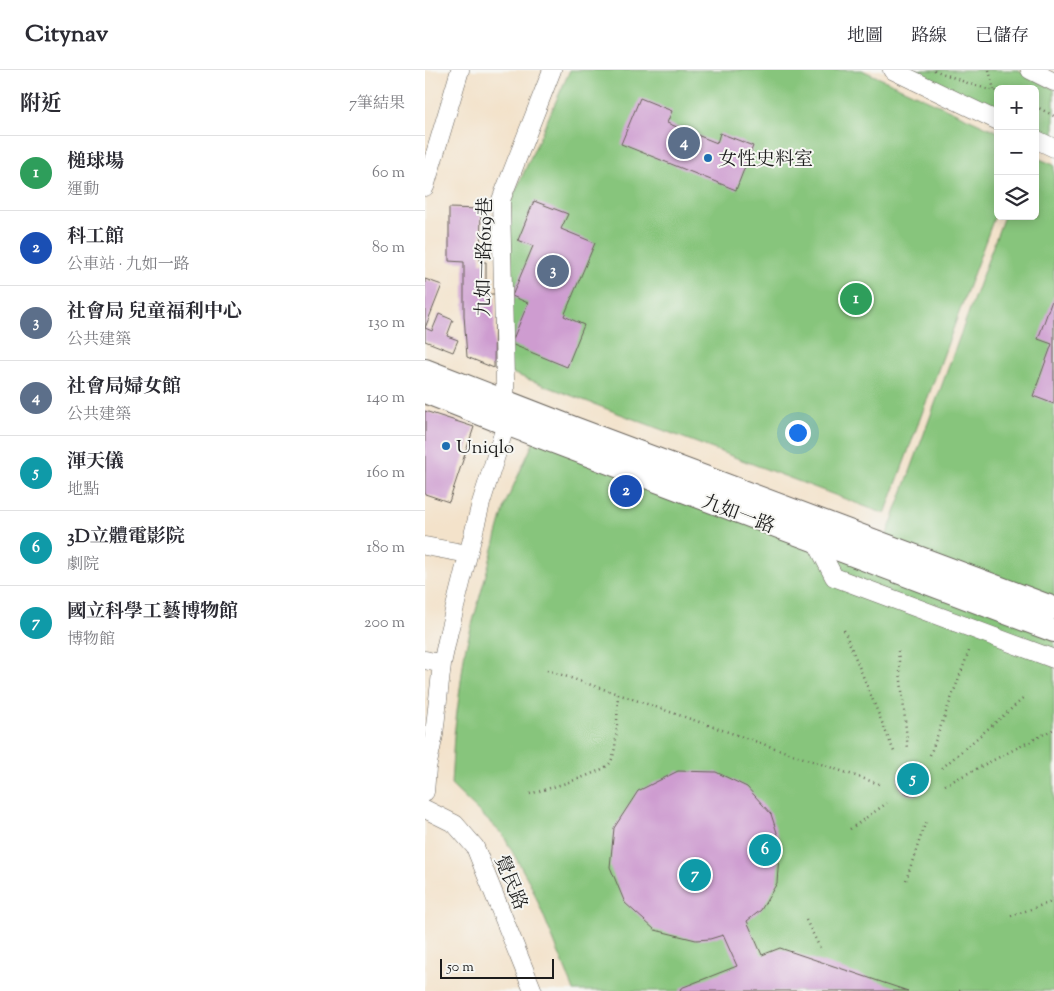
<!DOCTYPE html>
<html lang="zh-TW">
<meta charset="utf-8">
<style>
body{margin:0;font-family:"Sorts Mill Goudy","Noto Serif TC",serif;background:#f2f2f3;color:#2b2b33}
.controls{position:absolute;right:15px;top:15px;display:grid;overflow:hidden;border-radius:8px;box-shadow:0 2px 12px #0003}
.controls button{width:45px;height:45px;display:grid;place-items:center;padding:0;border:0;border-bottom:1px solid #e1e1e2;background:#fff;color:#2b2b33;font:25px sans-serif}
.scale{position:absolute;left:15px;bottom:12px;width:114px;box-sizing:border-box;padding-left:5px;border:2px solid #1c1c1c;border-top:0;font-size:14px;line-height:18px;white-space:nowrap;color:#1c1c1c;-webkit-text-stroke:4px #f6f6f2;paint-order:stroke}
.you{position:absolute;left:372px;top:362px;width:18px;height:18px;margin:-12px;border:4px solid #fff;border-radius:50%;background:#1a73e8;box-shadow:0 0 0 8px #1a73e833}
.badge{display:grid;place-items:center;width:32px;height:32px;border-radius:50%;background:#0f766e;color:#fff;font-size:16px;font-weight:700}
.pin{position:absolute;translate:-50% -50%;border:2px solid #fff;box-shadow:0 1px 5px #0006}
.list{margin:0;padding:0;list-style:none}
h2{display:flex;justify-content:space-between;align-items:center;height:65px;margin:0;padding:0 20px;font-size:21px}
h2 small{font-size:16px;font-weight:400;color:#7c7c81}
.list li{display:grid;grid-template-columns:32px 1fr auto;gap:15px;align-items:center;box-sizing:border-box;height:75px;padding:0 20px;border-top:1px solid #e1e1e2}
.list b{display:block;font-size:19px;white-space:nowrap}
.list p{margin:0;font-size:16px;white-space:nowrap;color:#7c7c81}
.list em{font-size:16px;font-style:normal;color:#7c7c81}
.icon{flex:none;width:28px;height:28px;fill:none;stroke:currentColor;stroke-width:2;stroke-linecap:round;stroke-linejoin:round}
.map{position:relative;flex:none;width:629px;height:921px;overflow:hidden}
header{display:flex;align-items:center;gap:30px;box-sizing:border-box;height:70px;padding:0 25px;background:#fff;border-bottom:1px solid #e1e1e2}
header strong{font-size:24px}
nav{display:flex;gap:28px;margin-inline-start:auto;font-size:18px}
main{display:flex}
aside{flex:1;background:#fff}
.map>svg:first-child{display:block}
.green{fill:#87c57b;stroke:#52704c}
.building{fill:#ce9cd0}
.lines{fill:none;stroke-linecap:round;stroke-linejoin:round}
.minor-casing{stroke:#676159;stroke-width:19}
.major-casing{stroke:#676159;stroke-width:24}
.path{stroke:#676159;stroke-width:2.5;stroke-dasharray:1 4;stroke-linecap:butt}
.minor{stroke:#fff;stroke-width:18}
.major{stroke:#fff;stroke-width:22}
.poi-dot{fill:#1f6fb2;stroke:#f6f6f2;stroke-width:2}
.labels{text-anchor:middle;stroke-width:4;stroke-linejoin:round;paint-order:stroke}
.poi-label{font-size:19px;fill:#1c1c1c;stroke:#f6f6f2;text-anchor:start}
.street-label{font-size:19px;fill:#1c1c1c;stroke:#f6f6f2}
</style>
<header>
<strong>Citynav</strong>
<nav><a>地圖</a><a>路線</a><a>已儲存</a></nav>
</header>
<main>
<aside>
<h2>附近<small>7筆結果</small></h2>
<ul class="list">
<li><span class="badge" style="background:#2e9e5b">1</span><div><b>槌球場</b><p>運動</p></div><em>60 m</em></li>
<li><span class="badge" style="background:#1a4fb4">2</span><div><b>科工館</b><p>公車站 · 九如一路</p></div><em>80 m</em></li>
<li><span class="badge" style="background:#5c6f8a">3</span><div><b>社會局 兒童福利中心</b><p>公共建築</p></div><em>130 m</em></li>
<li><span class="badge" style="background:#5c6f8a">4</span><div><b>社會局婦女館</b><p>公共建築</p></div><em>140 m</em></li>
<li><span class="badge" style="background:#0f9aa8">5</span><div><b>渾天儀</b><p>地點</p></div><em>160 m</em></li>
<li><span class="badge" style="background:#0f9aa8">6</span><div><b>3D立體電影院</b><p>劇院</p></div><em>180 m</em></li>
<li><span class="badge" style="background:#0f9aa8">7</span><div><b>國立科學工藝博物館</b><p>博物館</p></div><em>200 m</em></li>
</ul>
</aside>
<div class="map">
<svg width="629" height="921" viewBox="0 0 629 921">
<rect width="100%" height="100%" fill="#f6f6f2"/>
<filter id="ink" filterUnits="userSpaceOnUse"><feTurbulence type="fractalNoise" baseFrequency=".02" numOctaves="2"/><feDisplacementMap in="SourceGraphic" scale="10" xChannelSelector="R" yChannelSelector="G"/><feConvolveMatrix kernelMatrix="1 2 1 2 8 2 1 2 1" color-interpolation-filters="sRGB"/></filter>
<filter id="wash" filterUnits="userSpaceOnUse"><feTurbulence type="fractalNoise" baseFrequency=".0096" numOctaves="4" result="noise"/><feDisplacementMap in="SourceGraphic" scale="20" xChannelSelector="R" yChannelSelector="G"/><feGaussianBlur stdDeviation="1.12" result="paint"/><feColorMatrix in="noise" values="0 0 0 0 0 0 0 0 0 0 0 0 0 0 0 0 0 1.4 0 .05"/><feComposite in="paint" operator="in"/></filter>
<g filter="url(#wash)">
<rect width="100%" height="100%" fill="#f3e2ca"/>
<path class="green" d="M145,0H437L573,62V137L460,444L76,299L86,131Z
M464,0H593L629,19V77L610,68V19H573V51Z
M610,87L629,95V921H149L146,913L106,815L78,765L26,715L29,665L40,580L81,432L116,356L457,478L579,146H610Z"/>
<g id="blocks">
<path class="building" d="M215,28L247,41L242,53L292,73L295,63L328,76L311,120L196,74Z
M109,131L143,144L136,159L170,173L139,246L159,255L142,297L86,274L103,233L87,226L108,176L93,170Z
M24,138L56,139L55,192H61V224H70L69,298L42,287L39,245V192L24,191Z
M0,209L17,215L0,258L7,261L14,244L28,250L22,266L33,270L28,282L0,271Z
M629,225V334L608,326L627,274L613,269Z
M0,341L49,357L24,432L0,424Z
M473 710a15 15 0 1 1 30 0a15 15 0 1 1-30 0Z
M253,701L291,702L322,717L346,744L355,772L352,813L336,840L322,851L337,885L355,878L483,921H255L256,918L312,896L298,865L285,869L271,870L230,860L200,833L185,797L189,758L213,721Z"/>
</g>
</g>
<g filter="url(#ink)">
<use href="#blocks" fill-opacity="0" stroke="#676159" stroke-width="1"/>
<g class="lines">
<defs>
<path id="minor" d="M467,0L573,51
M605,0L629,12
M610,69L629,78
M0,117L35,0
M391,472L409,507L629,589
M0,476L43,484
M0,590L17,594
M0,722L2,698L9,665L17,594L24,561L56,433L81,354L76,130L127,0
M0,739L30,754L50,777L108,921"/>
<path id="major" d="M0,300L149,358L629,538
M0,322L81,354L629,561"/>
</defs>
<use href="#minor" class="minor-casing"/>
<use href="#major" class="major-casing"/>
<path class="path" d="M509,0L545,14L573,22
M564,0L569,20
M610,36L629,46
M419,560L470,684
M473,581L483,679
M122,600L193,624L454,714
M505,685L544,581
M517,698L599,628
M520,715L629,659
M105,724C120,719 177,704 185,693C193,682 192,639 193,624
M425,759L462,733
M481,810L501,751
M586,846L629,831
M381,850L395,878
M535,921L536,919"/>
<use href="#minor" class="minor"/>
<use href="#major" class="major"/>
</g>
</g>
<g class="poi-dot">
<circle cx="283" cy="88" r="5"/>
<circle cx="21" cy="376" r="5"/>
</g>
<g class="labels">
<g class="poi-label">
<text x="293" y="95">女性史料室</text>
<text x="31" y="383">Uniqlo</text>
</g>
<g class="street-label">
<text transform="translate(58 187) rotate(-89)" y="7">九如一路619巷</text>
<text transform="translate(314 443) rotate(21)" y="7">九如一路</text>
<text transform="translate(87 812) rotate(68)" y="7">覺民路</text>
</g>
</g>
</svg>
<div class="controls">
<button>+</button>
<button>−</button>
<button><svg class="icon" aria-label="layers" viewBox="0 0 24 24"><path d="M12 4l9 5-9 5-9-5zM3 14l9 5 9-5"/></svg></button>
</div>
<div class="scale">50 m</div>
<div class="you"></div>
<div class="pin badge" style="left:431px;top:229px;background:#2e9e5b">1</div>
<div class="pin badge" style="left:201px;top:421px;background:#1a4fb4">2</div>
<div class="pin badge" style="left:128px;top:201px;background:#5c6f8a">3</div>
<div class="pin badge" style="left:259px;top:73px;background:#5c6f8a">4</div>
<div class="pin badge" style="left:488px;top:709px;background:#0f9aa8">5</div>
<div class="pin badge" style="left:340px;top:780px;background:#0f9aa8">6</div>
<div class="pin badge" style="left:270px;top:805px;background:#0f9aa8">7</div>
</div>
</main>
